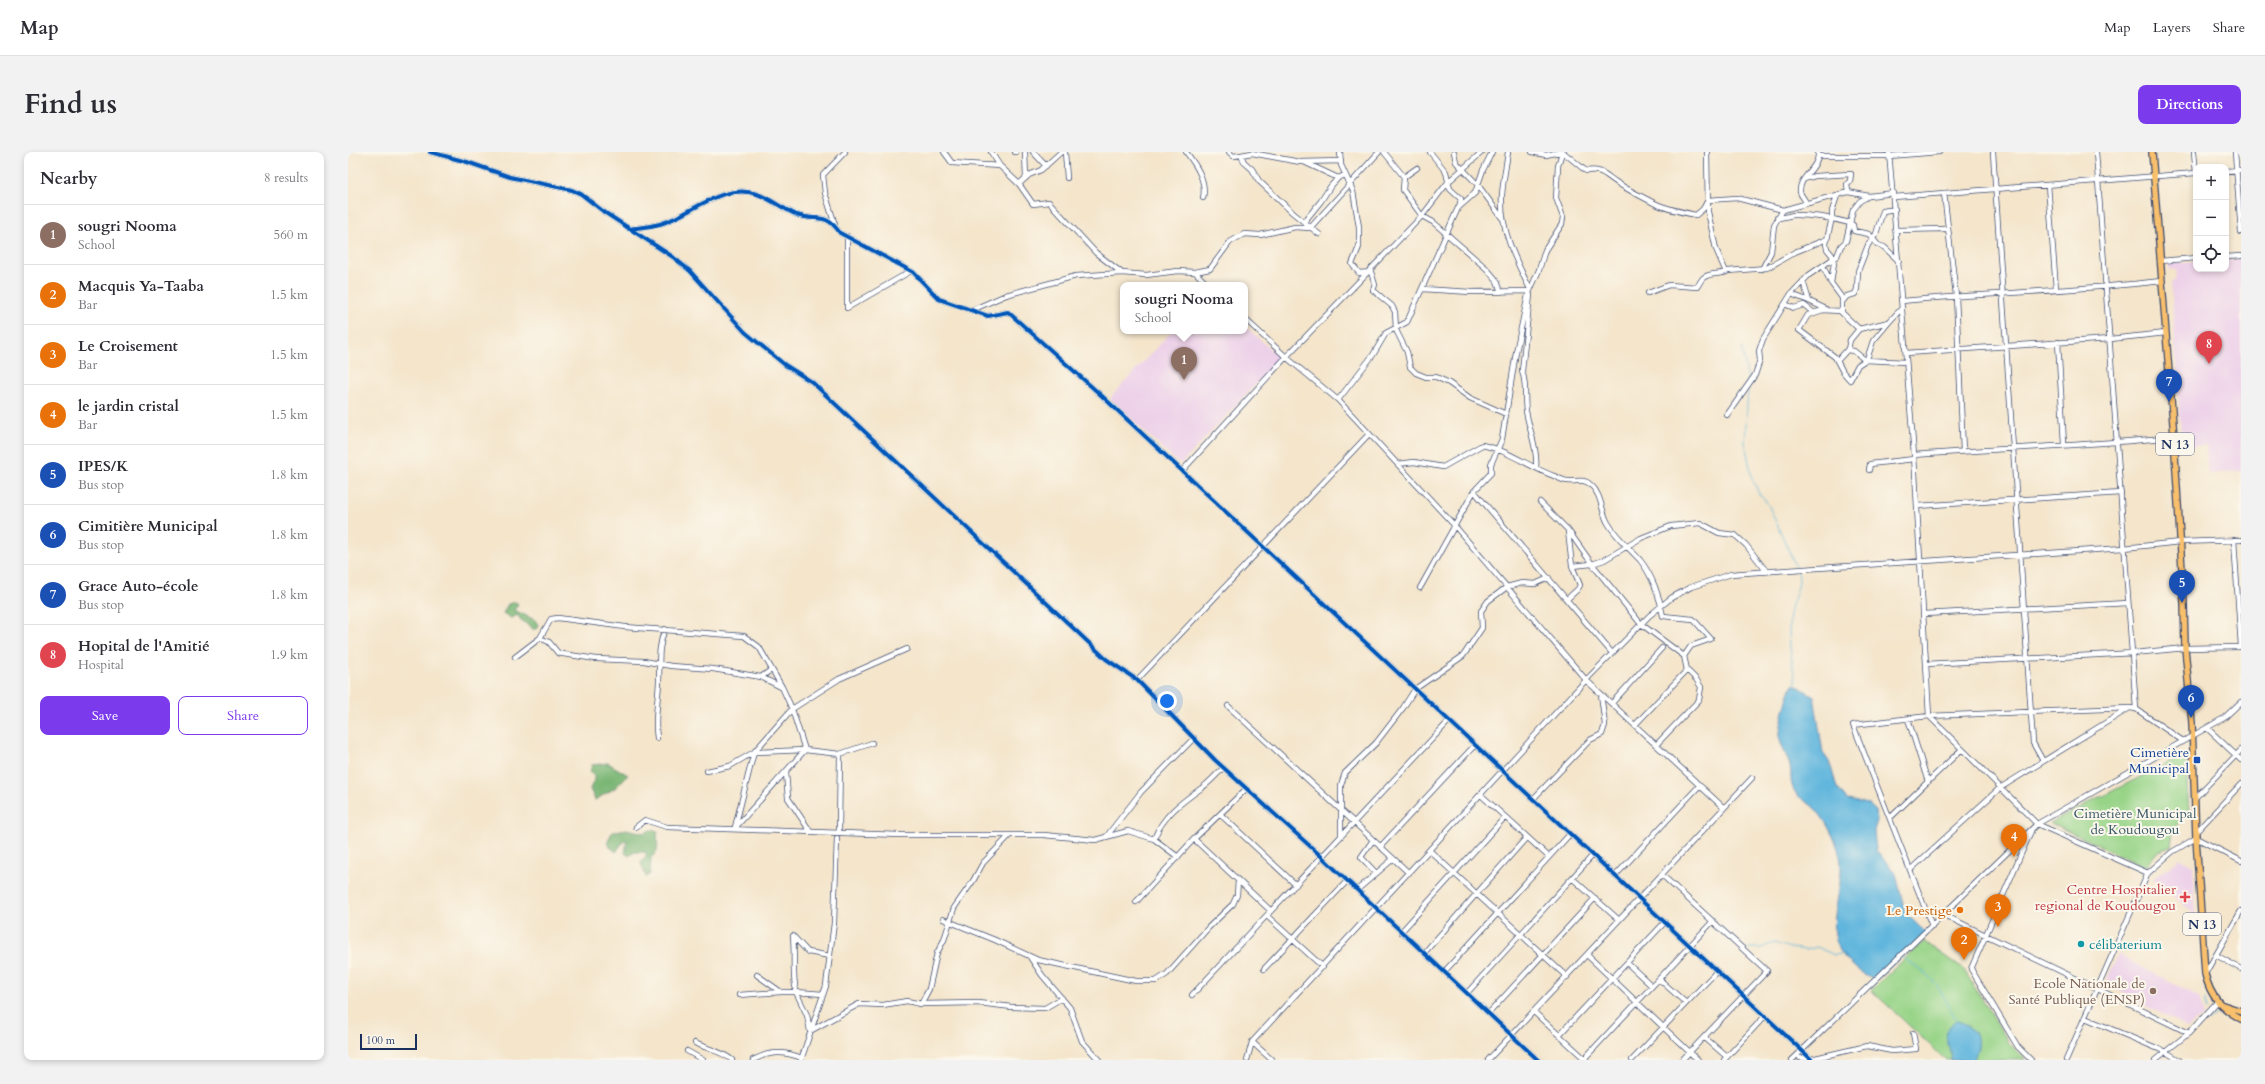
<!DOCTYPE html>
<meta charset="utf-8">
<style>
body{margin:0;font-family:Cardo,serif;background:#f2f2f3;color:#2b2b33}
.controls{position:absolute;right:12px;top:12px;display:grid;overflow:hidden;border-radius:8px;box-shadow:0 2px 6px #0003}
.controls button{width:36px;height:36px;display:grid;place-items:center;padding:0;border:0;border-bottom:1px solid #e1e1e2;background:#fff;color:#2b2b33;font:20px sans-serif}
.scale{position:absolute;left:12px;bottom:10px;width:57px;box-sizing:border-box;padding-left:4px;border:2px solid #1b2f5e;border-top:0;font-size:11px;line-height:14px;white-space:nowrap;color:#1b2f5e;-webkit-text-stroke:3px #fbf7ec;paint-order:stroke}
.you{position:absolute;left:819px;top:549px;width:14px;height:14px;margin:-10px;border:3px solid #fff;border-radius:50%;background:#1a73e8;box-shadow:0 0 0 6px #1a73e833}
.badge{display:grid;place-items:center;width:26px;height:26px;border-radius:50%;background:#7c3aed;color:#fff;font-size:13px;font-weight:700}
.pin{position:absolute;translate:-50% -33px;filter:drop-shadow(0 1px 2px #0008)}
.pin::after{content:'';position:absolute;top:21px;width:14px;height:12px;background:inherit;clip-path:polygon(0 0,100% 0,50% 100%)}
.popup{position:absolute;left:772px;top:130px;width:128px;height:52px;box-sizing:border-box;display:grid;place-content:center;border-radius:8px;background:#fff;filter:drop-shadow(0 1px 3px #0005);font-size:13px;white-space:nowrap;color:#7c7c81}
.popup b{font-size:15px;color:#2b2b33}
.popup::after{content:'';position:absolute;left:50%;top:100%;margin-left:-8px;border:8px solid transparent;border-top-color:#fff}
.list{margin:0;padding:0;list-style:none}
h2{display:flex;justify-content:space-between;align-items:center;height:52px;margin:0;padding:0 16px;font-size:17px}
h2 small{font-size:13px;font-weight:400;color:#7c7c81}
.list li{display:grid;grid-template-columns:26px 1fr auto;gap:12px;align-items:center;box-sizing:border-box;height:60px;padding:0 16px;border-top:1px solid #e1e1e2}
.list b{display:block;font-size:15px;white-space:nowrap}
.list p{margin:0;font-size:13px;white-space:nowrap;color:#7c7c81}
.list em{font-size:13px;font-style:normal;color:#7c7c81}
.actions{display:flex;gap:8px;padding:12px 16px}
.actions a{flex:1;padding:9px 0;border:1px solid #7c3aed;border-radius:8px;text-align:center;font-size:14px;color:#7c3aed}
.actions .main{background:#7c3aed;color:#fff}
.icon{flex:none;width:22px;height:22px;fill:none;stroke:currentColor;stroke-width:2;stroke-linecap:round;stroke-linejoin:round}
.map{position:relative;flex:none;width:1893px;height:908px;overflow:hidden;border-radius:8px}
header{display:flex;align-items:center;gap:24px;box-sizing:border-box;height:56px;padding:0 20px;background:#fff;border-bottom:1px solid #e1e1e2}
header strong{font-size:19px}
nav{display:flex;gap:22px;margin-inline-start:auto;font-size:14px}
.intro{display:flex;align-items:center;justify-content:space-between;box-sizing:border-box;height:96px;padding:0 24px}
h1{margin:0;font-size:28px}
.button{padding:10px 18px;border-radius:8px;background:#7c3aed;color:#fff;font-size:14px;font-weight:700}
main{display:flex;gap:24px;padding:0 24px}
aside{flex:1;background:#fff;border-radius:8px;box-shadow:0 2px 6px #0003}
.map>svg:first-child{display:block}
.built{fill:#edd1e9}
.green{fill:#98d488;stroke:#5a8273}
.forest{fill:#7ab674;stroke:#4a7269}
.water{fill:#61b6dd;stroke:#3e729e}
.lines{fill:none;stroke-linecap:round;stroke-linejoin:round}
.stream{stroke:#61b6dd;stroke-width:1}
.minor-casing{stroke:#3c4a6e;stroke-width:6}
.major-casing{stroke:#3c4a6e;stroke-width:8}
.minor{stroke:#fff;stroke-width:4.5}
.major{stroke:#f8bf6c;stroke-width:5.5}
.cycleway-casing{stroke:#fbf7ec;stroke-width:6}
.cycleway{stroke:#0057b8;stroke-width:4}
.transit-dot{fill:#1a4fb4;stroke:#fbf7ec;stroke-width:1.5}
.health-dot{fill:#e0444e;stroke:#fbf7ec;stroke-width:1.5}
.food-dot{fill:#e8710a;stroke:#fbf7ec;stroke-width:1.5}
.culture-dot{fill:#0f9aa8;stroke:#fbf7ec;stroke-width:1.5}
.education-dot{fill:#8d6e63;stroke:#fbf7ec;stroke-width:1.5}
.labels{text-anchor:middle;stroke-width:4;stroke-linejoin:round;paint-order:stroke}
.shield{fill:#fbf7ec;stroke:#5e6b89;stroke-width:1}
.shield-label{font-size:13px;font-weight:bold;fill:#1b2f5e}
.transit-label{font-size:14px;fill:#164399;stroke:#fbf7ec;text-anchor:end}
.park-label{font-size:14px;fill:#3a5868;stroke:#fbf7ec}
.health-label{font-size:14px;fill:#be3a42;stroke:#fbf7ec;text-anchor:end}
.food-label{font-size:14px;fill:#c56008;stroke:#fbf7ec;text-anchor:end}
.culture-label{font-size:14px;fill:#0d838f;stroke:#fbf7ec;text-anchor:start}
.education-label{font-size:14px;fill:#785e54;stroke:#fbf7ec;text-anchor:end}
</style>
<header>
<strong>Map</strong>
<nav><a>Map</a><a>Layers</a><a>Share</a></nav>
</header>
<div class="intro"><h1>Find us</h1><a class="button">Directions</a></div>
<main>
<aside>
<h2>Nearby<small>8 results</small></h2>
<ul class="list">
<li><span class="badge" style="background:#8d6e63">1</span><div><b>sougri Nooma</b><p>School</p></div><em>560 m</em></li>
<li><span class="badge" style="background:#e8710a">2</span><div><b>Macquis Ya-Taaba</b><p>Bar</p></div><em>1.5 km</em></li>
<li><span class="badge" style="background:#e8710a">3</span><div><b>Le Croisement</b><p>Bar</p></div><em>1.5 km</em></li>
<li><span class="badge" style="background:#e8710a">4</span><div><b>le jardin cristal</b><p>Bar</p></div><em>1.5 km</em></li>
<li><span class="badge" style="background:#1a4fb4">5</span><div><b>IPES/K</b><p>Bus stop</p></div><em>1.8 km</em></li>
<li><span class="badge" style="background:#1a4fb4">6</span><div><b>Cimitière Municipal</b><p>Bus stop</p></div><em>1.8 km</em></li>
<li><span class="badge" style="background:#1a4fb4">7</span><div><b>Grace Auto-école</b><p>Bus stop</p></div><em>1.8 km</em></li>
<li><span class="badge" style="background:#e0444e">8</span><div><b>Hopital de l'Amitié</b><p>Hospital</p></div><em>1.9 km</em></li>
</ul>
<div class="actions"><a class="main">Save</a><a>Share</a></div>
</aside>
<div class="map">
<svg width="1893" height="908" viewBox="0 0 1893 908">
<rect width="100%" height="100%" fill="#fbf7ec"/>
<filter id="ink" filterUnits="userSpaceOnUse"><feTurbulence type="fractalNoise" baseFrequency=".025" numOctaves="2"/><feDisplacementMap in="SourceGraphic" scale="8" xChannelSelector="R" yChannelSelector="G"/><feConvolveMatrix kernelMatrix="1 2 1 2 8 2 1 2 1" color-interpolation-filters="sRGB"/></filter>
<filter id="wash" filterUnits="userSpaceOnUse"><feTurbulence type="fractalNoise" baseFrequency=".012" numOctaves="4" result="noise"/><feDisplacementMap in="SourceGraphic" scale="16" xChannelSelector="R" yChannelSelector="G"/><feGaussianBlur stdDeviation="0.9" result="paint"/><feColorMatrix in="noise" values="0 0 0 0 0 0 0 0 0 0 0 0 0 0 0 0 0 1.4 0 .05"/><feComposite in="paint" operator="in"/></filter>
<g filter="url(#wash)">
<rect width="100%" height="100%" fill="#f4e5cb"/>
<path class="built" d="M1893,107V319L1860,322L1858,293L1834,295L1823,131L1827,128L1829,118L1821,117V112L1848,110V117H1878V108Z
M897,174L930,204V208L834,311H830L763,248V245L824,179H897Z
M1832,707L1845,714L1848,763L1805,727Z
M1770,803L1853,846L1855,864L1839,876L1757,831Z"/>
<path class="green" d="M1837,602L1841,660L1825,677L1823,695L1810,699L1797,715L1702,671Z
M1576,789L1616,818L1661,891L1677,907L1676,908H1598L1523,838Z"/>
<path class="forest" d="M168,450L170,452L166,458L187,468L190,473L188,477H185L172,467L170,463L163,466L155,461L160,452Z
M260,611L280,623L267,636L247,648L242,637L246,628V622L242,620L244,613Z
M278,677L297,681L302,678L310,679C307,688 314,699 303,705L302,722L298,725L293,711L299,703L297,700H286L281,704L277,701L279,688L275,690L268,700L259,692L264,680Z"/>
<path class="water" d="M1445,533H1448L1466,544L1475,601L1482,611L1489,636L1499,648L1520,652L1528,659L1529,669L1526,679L1528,698L1548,722L1557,760L1578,781L1529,827C1517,824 1510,819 1501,810C1469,780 1501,736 1491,700C1486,684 1476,664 1463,653C1458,649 1451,646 1447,640C1441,630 1444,623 1442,614C1440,605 1434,597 1432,588C1430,579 1440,540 1445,533Z
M1609,869C1619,871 1633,884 1630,895C1629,900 1627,903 1626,908H1602C1605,893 1588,880 1609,869Z"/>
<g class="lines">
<path class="stream" d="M1394,197L1400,229
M1400,236L1397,291L1404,326L1411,342L1420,352L1448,415
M1448,532C1444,510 1439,484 1442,462C1444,445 1454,438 1450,420
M1400,796H1413L1426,791L1442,796L1458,798L1469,795L1486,803L1493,802
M1555,805C1562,810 1570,816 1578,822C1592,834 1600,853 1609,869
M1858,847V858
M1856,868L1860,869L1871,860L1893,871"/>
</g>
</g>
<g filter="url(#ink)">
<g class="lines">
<defs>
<path id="minor" d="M82,0L119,10L162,25L224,38L233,42L256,60L325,105L342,119L397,180L437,213L464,230L758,507L789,528L867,608L974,705L1190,908
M596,0L604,11L652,14L671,32L685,52L701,50L748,101L774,121L798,123L830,119L847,120L862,117L882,90L896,82L912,83L947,75L962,76L1031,0
M643,0L652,14
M667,0H668
M677,0L678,26
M685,0L698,14
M717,0L719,26
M838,0C848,13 859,29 855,46
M881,0L885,4L893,3L896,10L904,17L911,29L945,61L971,82
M992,0L993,13L1005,39L1011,75V95L1004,112L1011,121L1023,120L1027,133L1025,138L1044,154L1047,160L1048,178L1059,200L1062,215L1068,221L1078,225H1088L1101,231L1122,246L1158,262
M1036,0L1056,25L1055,38L1074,64L1085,70L1139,117L1149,129L1153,140
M1082,0L1098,20L1102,37L1113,47L1111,55
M1106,0L1108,10L1130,33L1154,66
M1160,0C1158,14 1155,29 1154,43C1152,77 1167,107 1182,137
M1184,0L1198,3L1212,0
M1215,0L1238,19C1254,17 1256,22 1268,30C1278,37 1293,44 1304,50C1317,57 1333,60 1348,63L1355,57L1360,48L1389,46L1435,58
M1359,0L1360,60L1368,97L1378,120
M1541,0L1566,303L1581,564L1689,672L1800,721
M1645,0L1685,591L1695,609
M1748,0L1788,557
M1846,0L1848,21
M1887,0L1893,80
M893,3L904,1L952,10L993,9
M1470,4H1541L1591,0
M956,10L990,26L997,23
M1878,19L1893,18
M1056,25L1069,16
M1456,27L1467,24L1503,22L1502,29L1499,32L1500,40
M671,32L681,23L693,18L713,0
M1700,33L1708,137
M1596,41L1608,144L1615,299
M1546,45L1848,21
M1458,51C1457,47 1453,44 1452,40C1450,25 1472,16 1470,0
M1429,66C1436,66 1442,63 1447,63C1467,63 1483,66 1502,71L1505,73L1506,79L1521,82L1530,93L1536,95L1551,109
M956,70L973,49L982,35L990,26
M487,73L477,41L475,23L497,0
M281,77C292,75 304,75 315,71C343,62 376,30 409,42C423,47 435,57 449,63C468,70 477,59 492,81L565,120L591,147L640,164L660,160L754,244L1464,908
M1548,78L1598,77
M499,84V156L563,119
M1878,105L1893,104
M1812,109L1848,106
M1475,114L1483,131L1494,146V160
M1414,117L1423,100L1426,73L1435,58L1500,40L1521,44
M847,120L860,133
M1455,129L1461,149L1478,157
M1483,131L1486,111L1484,103L1479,97L1478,92L1484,66V59L1489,44
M1074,137L1123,140L1181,139
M1300,141L1321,133L1349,135C1351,132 1353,128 1355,126C1363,119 1373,124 1380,119L1419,116L1447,100L1479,87
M1443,142L1461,149
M1182,143L1174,219C1179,232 1176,245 1178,259C1181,277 1190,298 1188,316
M1554,149C1640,141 1727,139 1814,129
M1494,150L1499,144L1507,142L1509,137L1510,119L1520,93L1528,82L1535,59L1547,57
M1437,152L1446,156L1456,153L1466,161L1475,158L1492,159L1511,177
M624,158L658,143L728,124L774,121
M1466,161L1460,163L1451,178L1487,205L1495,220L1502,228L1510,213L1519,207L1525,189L1541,170
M897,167L938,205L990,248L1106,373L1238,528L1376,656
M1710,190L1716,292
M1499,198L1506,199L1517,208L1558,210
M1558,201L1762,187L1818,181
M1490,208L1500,197L1502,188L1511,177L1541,170L1554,156
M990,248L1025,203L1038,181L1059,170L1110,56L1127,41L1135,18L1144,0
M1379,263L1407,223L1412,208L1411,199L1415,187L1443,142L1461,123L1489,104L1493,94L1498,89L1505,58L1512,49L1521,44L1546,41
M1566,303C1653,296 1740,294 1826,285
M1050,312L1066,310L1095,315L1134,293C1160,298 1181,315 1206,324C1210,326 1216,329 1220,329C1229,330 1236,326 1243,333C1254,343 1253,359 1260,371C1268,385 1281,396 1292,408C1304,423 1312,445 1315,464L1345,467L1363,487L1343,494L1336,504
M1521,318L1522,312L1566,307
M834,319L938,205L1074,64L1100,30L1134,0
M1126,339L1264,501
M1192,350L1220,378L1244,412L1293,472L1336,504L1339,518L1348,527L1353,535L1351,548L1308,593
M1569,354L1773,341
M1886,388L1893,495
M1224,414L1244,412L1256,408L1293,386L1323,374L1352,371L1371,381L1387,383L1398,393L1419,420
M1072,436L1126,339L1143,321V312L1154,287L1168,200L1180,143L1191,118L1197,98L1214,72L1215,65L1208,46L1210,14L1214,0
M1219,447L1230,437L1232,433L1224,414L1220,379
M1576,462L1780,451
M192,486L201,490L210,501L215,502L248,507L296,509L323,514L365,517L413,525L433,535
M167,505L192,486L203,467L210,466L277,475L396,484L411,495L434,535L444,557L457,598L386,677
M1578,512L1786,501L1837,496L1893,495
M413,525L423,518
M789,528L1021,282
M1264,551L1314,496
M880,554L1061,721
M1560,567L1580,630
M1287,573L1339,518
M1859,576L1893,608
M309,586C306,567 310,549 311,530C312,511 309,496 317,477
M359,619L382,614L406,600L457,598L492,602L524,591
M438,620L440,646L462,679
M1133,643L1201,705
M1847,646L1893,598
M1185,647L1242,588L1254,582L1257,573L1253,542
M872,662L948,733
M1542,666L1614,597
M288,675L297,668L319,675L552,683H696L747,688L780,679L806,687L830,705
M387,675L406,600L444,557L491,527L559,497
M1683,679L1623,817L1670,895L1683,908
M491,680L492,602
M1848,680L1893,632
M993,684V633L997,621L1028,591L1055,556L1067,537L1115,504L1134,476L1133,459L1140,449L1159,435L1174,431L1187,432L1201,426
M758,685L793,640L846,586
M806,687C815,663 834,650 855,635C862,630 869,622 875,616
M846,687L923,759
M1025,688L1013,705L1028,721
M1032,695L1127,593
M1082,699L1219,825
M1562,718L1652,636L1780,557
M1314,723L1419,819L1334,908
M1267,724L1352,633
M1224,726L1271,768
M1009,738L1045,707
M788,750L846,687L898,637
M1596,763L1841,881
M919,764L975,815
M595,767L647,788L690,808L788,829H808L819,822L861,775L885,752L889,743L890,728
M1584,774L1505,573L1581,564L1782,556L1788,557L1835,589
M1053,780L1157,665
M445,784C447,803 444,821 448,840L475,842
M445,784L460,800L482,804
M1076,801L1179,685
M1239,803L1350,908
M1868,803L1893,817
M682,805L694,823L722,856L734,889L751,908
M1279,811L1304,834
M916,817L999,729
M1096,820L1222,682
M1857,822L1893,759
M409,823L433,840H448L459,863L462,879L511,852L535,853L559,849L573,852L630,851L664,855L697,856L714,846
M1311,827L1338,851
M1119,841L1245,703
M391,843L433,840
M844,843L1101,569
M573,852L581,837L589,801L596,788L606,756L625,729L635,711L661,684
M1186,860L1238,908
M1141,861L1247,746
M1737,866L1818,900L1831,908
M1211,883L1317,770
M1356,885L1379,905
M904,890L924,908
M347,891C359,897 374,899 384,908
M339,899L355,908
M1452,906L1463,907L1519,894L1544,899L1568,897L1565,881
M405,908C422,899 436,899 454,906
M453,908L478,834L486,771L489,686
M899,908L904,890L1238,528L1301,464L1323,446L1343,435L1383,422L1396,421L1776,396L1832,390L1893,388
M1140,908L1404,626
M1235,908L1365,769
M1284,908L1369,819
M1376,908L1417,864
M1444,908L1689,672L1876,566L1893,550
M1718,908L1800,721L1824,700L1848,686L1893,709
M1807,908L1841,881L1869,850"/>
<path id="major" d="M1804,0L1826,285L1836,451L1837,496L1844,571L1848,686L1857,822C1862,844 1873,856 1893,867
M1875,853L1893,859"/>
</defs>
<use href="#minor" class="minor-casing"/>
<use href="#major" class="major-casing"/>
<use href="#minor" class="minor"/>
<use href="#major" class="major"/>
<defs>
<path id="cycleway" d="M82,0L119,10L162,25L224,38L233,42L256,60L325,105L342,119L397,180L437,213L464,230L758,507L789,528L867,608L974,705L1190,908
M281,77C292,75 304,75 315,71C343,62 376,30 409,42C423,47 435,57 449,63C468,70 477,59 492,81L565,120L591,147L640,164L660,160L754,244L1464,908"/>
</defs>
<use href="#cycleway" class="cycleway-casing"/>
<use href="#cycleway" class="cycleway"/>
</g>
</g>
<rect class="transit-dot" x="1845" y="604" width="8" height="8" rx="2"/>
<path class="health-dot" d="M1835 739h4v4h4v4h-4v4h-4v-4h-4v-4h4z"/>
<circle class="food-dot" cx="1612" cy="758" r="4"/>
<circle class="culture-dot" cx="1733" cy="792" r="4"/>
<circle class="education-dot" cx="1805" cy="839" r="4"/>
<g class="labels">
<g class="shield">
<rect x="1808" y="281" width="38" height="22" rx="3"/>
<rect x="1835" y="761" width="38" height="22" rx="3"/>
</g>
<g class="shield-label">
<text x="1827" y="297">N 13</text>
<text x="1854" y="777">N 13</text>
</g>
<g class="transit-label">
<text x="1841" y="605">Cimetière<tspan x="1841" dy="16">Municipal</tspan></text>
</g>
<g class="park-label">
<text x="1787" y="666">Cimetière Municipal<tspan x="1787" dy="16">de Koudougou</tspan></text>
</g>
<g class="health-label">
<text x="1828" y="742">Centre Hospitalier<tspan x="1828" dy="16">regional de Koudougou</tspan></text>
</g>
<g class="food-label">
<text x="1604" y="763">Le Prestige</text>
</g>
<g class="culture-label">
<text x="1741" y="797">célibaterium</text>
</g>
<g class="education-label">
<text x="1797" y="836">Ecole Nationale de<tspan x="1797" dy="16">Santé Publique (ENSP)</tspan></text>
</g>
</g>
</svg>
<div class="controls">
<button>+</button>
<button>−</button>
<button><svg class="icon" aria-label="locate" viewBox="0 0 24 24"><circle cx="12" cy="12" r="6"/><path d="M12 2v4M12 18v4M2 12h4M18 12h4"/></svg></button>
</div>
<div class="scale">100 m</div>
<div class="you"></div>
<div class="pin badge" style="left:836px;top:228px;background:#8d6e63">1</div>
<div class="popup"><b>sougri Nooma</b>School</div>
<div class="pin badge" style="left:1616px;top:808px;background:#e8710a">2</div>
<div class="pin badge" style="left:1650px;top:775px;background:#e8710a">3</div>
<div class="pin badge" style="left:1666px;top:705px;background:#e8710a">4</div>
<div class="pin badge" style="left:1834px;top:451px;background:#1a4fb4">5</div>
<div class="pin badge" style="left:1843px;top:566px;background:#1a4fb4">6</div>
<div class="pin badge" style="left:1821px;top:250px;background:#1a4fb4">7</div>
<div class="pin badge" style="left:1861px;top:212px;background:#e0444e">8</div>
</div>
</main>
